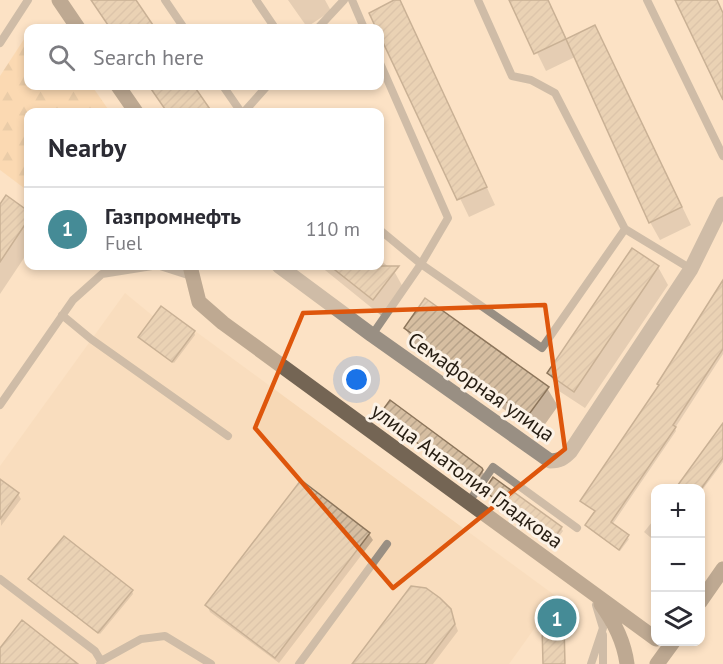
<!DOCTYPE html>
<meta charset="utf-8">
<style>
body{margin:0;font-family:"PT Sans",sans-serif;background:#f7f7f7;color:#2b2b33}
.controls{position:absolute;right:18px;bottom:18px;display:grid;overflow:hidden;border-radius:12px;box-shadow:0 3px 9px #0003}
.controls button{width:54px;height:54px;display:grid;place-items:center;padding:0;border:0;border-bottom:2px solid #e1e1e2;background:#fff;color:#2b2b33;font:30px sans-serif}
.you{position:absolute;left:357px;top:380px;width:21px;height:21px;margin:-15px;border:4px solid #fff;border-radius:50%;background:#1a73e8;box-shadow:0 0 0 9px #1a73e833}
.badge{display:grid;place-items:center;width:39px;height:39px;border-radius:50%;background:#458b96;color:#fff;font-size:20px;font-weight:700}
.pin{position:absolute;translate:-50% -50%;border:3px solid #fff;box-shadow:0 2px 6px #0006}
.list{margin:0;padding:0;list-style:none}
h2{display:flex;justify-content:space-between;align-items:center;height:78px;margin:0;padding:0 24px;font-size:26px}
h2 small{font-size:20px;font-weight:400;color:#7c7c81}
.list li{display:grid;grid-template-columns:39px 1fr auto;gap:18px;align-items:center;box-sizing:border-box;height:84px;padding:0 24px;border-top:2px solid #e1e1e2}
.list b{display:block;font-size:22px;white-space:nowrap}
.list p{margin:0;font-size:20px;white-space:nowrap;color:#7c7c81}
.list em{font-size:20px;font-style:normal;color:#7c7c81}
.icon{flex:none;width:33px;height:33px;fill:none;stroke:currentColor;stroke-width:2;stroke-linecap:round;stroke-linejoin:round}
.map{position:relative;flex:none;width:723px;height:664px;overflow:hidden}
.search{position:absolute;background:#fff;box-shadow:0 3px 9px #0003;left:24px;top:24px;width:360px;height:66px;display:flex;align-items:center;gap:15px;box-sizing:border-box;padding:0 21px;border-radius:12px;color:#7c7c81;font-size:22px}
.panel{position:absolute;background:#fff;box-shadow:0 3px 9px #0003;left:24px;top:108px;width:360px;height:162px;border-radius:12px}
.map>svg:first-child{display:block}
.built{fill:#f7d8b5}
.forest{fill:url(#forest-firs)}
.shadow{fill:#0003}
.building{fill:url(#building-hatch);stroke:#8c755b;stroke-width:1.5}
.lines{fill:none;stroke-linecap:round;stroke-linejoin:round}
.service{stroke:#998f83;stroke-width:8}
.minor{stroke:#998f83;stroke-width:15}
.secondary{stroke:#746554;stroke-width:15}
.marked{fill:none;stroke:#de560c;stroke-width:4.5;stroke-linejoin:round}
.labels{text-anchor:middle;stroke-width:6;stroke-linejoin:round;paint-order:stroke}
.street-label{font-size:21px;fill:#261d12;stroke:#fcf2e6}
</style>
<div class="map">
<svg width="723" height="664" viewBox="0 0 723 664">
<defs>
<pattern id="forest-firs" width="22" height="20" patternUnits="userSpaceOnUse" patternTransform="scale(1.5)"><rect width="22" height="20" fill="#facf9c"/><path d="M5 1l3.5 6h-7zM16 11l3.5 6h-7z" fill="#d6b185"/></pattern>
<pattern id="building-hatch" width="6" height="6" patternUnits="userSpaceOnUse" patternTransform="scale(1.5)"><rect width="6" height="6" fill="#d6bea1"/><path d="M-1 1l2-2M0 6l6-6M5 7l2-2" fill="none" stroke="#b8a38a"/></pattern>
</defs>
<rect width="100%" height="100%" fill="#fce2c5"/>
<path class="built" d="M125,293L153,316L161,306L557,597L509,664H0V466Z"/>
<path class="forest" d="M28,33V86H92L110,112H28V191L0,170V76Z"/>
<path class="shadow" d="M91,0H134L153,28H110Z
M288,0H325L331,11L307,27Z
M398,0L408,17L495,205L469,217L380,32V28H378L371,14Z
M511,0H548L567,40L595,27L691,225L660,240L650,222L575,57L546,71Z
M149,86H192L210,112H167Z
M7,197L28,213V252L0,294V207Z
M633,250L658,267L668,285L585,408L559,391L549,373Z
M380,260L394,271L404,289L383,317L320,266H380Z
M723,283V354L675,428L676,431L612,525L629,539L620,551L588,528L587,525L596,512L582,501L660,387Z
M405,328L547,388L558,406L538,434L416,346Z
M194,332L195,335L174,363L141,339Z
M381,415L481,469L484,474L476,485Z
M723,426V462L700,493V488Z
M0,481L18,494L21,499L1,526Z
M487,493L561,528L563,531L555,542Z
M656,517V542L644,532Z
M369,534L373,540L279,663L210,612L207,605Z
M30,579L132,591L133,594L100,634Z
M450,610L458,631L433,664H354Z
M573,610L574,613L565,628V664H545L544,626Z"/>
<path class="building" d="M91,0H136L155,28H110Z
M394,0H400L487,187L457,200L380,36V28H376L369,13Z
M509,0H548L566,39L534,54Z
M675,0H717L723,13V100Z
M595,25L682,207L649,223L566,39Z
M149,86H194L212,112H167Z
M6,195L28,211V220L0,262V204Z
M632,248L659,266L574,392L547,373Z
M330,266H399L373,300Z
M723,280V349L673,425L676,427L611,522L629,535L619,550L585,525L595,511L580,501L659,385L657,384Z
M425,298L549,387L527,417L404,328Z
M161,306L195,331L172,362L138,337Z
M390,400L482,468L483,470L474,484L379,415Z
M723,423V458L701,489H675Z
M493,477L562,527L553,540L484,491Z
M0,479L19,493L0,519Z
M301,480L370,533L275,658L205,605Z
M64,536L133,590L98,633L28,579Z
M411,586L426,588L440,598L451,609L455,624L425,664H352Z
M557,597L574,609L564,625L565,664H543L542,626L548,610Z
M22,620L78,664H0V648Z"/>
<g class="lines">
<path class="service" d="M165,0L184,28
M256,0L275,28
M352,0L364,28
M478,0L512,76L531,80L555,93L625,229
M647,0L723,156
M318,28L344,0
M0,43L28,0
M223,86L241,112
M244,112L267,86
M380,230L421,264L542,348L625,229L691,269
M160,266L191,276
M62,315L91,339L228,436
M372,335L421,264L448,218L380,63
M0,405L73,300L102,274L152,266
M468,503L493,467L577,528
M0,579L95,651L101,661L100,664
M603,635V664
M101,661L141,639L165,636L211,664
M299,664L387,544
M591,664L603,628L596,605"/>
<path class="minor" d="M279,266L372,335L550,461C560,461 564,458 570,452L691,269L723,204"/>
<path class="secondary" d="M59,0L78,28
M118,86L136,112
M190,266L199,302L223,323L656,639
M700,602L723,569
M601,604C615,623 624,641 627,664
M657,664L673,642"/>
</g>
<path d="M0 0H723V664H0ZM545,305L565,449L393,588L255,428L303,313Z" fill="#fce2c5" fill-opacity=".55" fill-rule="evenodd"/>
<path class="marked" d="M545,305L565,449L393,588L255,428L303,313Z"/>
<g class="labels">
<g class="street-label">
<text transform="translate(481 387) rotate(35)" y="7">Семафорная улица</text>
<text transform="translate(467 476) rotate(36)" y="7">улица Анатолия Гладкова</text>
</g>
</g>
</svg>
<div class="controls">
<button>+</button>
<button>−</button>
<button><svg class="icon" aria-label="layers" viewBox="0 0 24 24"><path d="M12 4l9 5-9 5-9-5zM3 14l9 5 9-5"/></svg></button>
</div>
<div class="you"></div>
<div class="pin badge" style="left:557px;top:618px">1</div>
<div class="search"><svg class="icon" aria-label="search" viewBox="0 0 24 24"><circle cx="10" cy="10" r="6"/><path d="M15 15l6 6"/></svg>Search here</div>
<section class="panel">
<h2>Nearby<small></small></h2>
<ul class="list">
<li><span class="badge">1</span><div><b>Газпромнефть</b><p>Fuel</p></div><em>110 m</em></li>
</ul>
</section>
</div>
